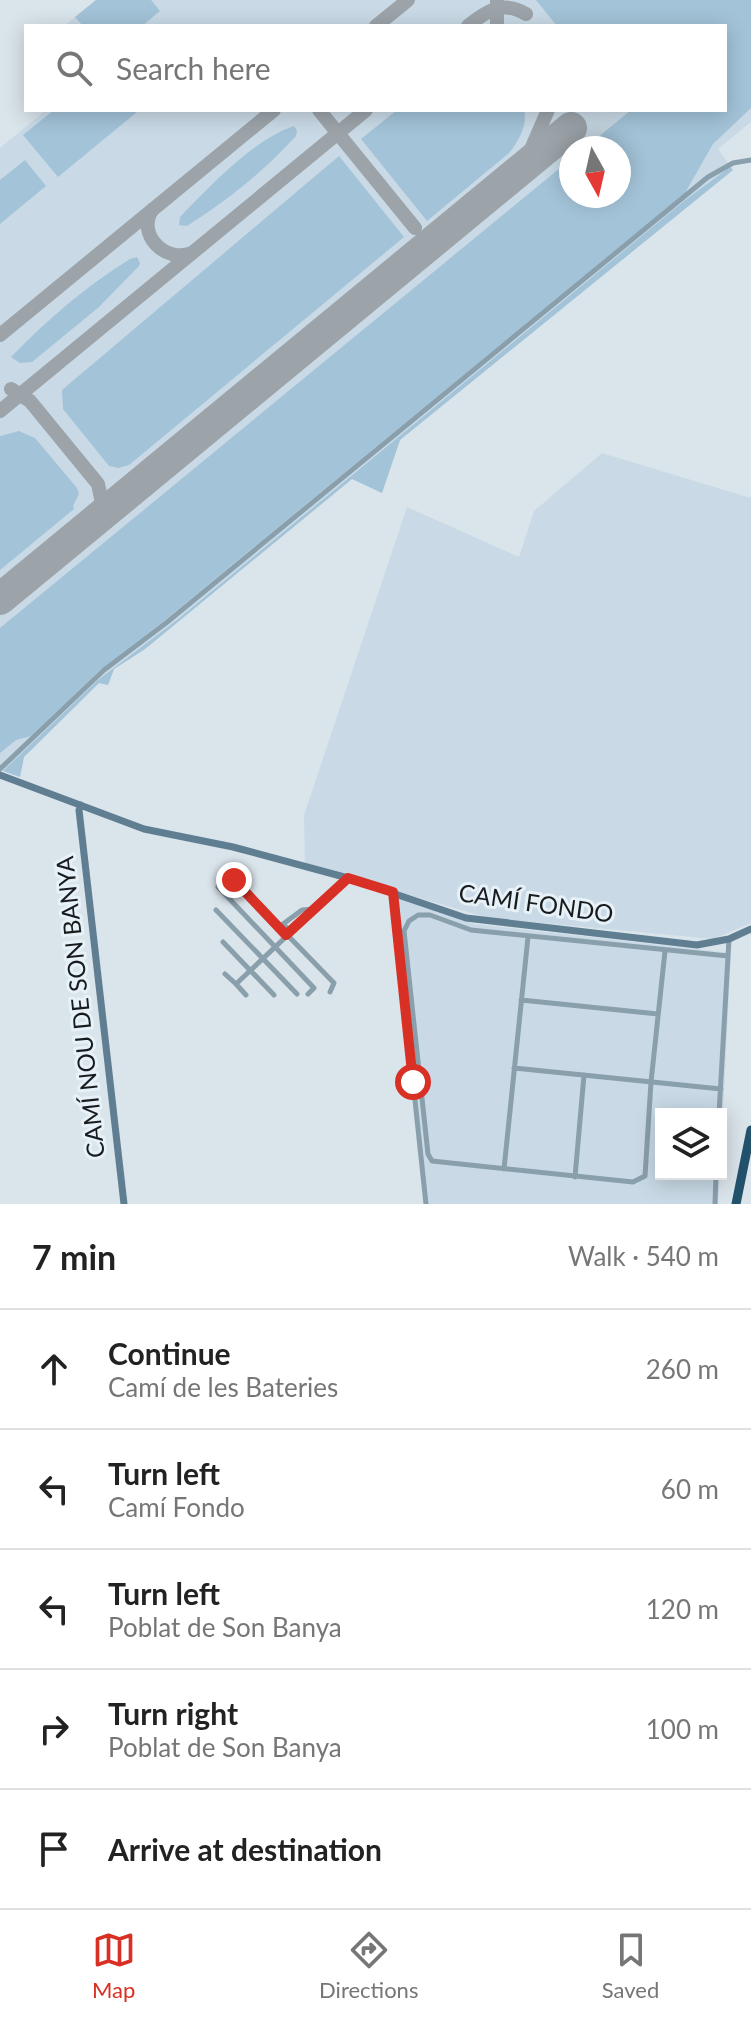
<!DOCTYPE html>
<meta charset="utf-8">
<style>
body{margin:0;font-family:Lato,sans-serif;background:#f6f6f6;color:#222}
.controls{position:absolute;right:24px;bottom:24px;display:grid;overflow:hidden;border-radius:0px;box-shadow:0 4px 20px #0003}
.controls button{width:72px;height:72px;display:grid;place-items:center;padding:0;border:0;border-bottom:2px solid #e0e0e0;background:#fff;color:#222;font:40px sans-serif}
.compass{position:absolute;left:559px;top:136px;width:72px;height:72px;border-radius:50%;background:#fff;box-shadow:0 4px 20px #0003;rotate:172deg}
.stop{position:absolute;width:24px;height:24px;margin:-18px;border:6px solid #d93025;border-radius:50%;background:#fff}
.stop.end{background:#d93025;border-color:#fff;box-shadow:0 2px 8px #0008}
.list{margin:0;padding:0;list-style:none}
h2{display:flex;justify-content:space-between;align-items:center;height:104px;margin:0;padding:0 32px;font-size:34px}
h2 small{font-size:26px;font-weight:400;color:#767676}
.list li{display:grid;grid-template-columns:52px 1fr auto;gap:24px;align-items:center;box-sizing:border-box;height:120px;padding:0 32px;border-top:2px solid #e0e0e0}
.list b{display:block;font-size:30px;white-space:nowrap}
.list p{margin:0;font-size:26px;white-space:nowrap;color:#767676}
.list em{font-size:26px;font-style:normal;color:#767676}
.icon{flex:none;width:44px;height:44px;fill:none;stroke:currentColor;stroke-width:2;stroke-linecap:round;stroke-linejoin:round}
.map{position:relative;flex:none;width:751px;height:1204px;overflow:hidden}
.search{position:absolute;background:#fff;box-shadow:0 4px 20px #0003;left:24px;right:24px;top:24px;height:88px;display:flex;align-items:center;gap:20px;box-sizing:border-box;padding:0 28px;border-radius:0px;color:#767676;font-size:30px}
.sheet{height:704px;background:#fff}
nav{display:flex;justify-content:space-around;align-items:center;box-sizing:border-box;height:112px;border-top:2px solid #e0e0e0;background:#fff;font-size:22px;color:#767676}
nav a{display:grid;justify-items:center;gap:4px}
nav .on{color:#d93025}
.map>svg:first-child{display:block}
.built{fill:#c9dae6;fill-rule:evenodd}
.green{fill:#a3c3d8}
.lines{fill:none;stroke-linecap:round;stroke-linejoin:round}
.taxiway{stroke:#9ca4aa;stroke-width:14}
.runway{stroke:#9ca4aa;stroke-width:32}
.street{stroke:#8a9fac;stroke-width:5}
.secondary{stroke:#5f7e92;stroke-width:7}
.highway{stroke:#23526d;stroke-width:9}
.route{stroke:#d93025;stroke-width:10}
.labels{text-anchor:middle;stroke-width:6;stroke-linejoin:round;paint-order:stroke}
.street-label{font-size:24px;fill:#181c1e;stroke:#e7f1f8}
</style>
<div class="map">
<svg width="751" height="1204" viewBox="0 0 751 1204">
<rect width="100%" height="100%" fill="#dae4eb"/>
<path class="built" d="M96,0H751V122L718,149L733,170L400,440L382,493L352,479L145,649L114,669L108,685L99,683L24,757L20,777L0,770V148L46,110H725V26H64ZM571,148H619V196H571Z
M602,453L751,498V923L713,939L489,918L305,865L304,815L407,507L519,557L534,511Z
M395,897L474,924L731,953L721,1153V1114H661V1174H720L718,1204H427Z"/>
<path class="green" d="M96,0H151L160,11L142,26H83L75,17Z
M536,0H751V108L713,144L685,193L160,624L100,670L31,736L16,740L0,753V628L571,159V196H619V148H585L631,110H725V26H557Z
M54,110H136L137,112L58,177L23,135Z
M397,110H524C528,125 518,142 509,153L427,221L361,139Z
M294,126L297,131L296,136C263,172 228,200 187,226L179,225L180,217C209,187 254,139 294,126Z
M339,156L404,237L129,465L118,468L109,466L63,409L62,390Z
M25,160L46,186L0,224V180Z
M730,167L733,170L400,440L382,493L352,479L145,649L114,669L108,685L99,683L24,757L20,777L3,771L98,680L177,620L684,201Z
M137,257L140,263L139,266L99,307L32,362L20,363L11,357C48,319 85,287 130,259Z
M19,431L35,438L77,488L79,494L73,506L74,509L0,570V436Z"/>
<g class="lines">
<path class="taxiway" d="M497,0V26
M376,26L408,0
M468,26C486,11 503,0 526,14
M319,110L415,228
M519,172L525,163L548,110
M153,209C135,234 166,264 192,253
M0,335L274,110
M11,389L30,401L98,484L102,503L96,521
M0,411L366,110"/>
<path class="runway" d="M0,599L571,128"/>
<path class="street" d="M0,769L104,670L166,623L708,177L733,163L751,160
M393,893L426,1204
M216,910L297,994
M290,931L283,924L302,910L313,909
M223,942L274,995
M665,951L651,1082L645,1176L633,1182L432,1161L428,1154L404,931L409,921L418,915H430L471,930L728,956
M225,974L236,984
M308,994L314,988L222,891L218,887L220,882L234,880L334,983L330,992
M246,995L236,984L348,878
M521,1000L658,1014
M514,1068L721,1089
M719,1114L729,939
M504,1169L528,937
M575,1177L584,1075
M715,1204L716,1174"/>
<path class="secondary" d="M0,775L144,829L233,847L348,878L466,918L697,945L729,939L751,929
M81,805L79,810L124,1204"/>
<path class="highway" d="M736,1204L751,1130"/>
</g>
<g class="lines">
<path class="route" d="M234,880L286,935L348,878L393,892L413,1082"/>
</g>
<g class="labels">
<g class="street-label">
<text transform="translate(536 904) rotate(8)" y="8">CAMÍ FONDO</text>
<text transform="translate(81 1007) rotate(-96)" y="8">CAMÍ NOU DE SON BANYA</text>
</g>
</g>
</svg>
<div class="controls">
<button><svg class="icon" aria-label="layers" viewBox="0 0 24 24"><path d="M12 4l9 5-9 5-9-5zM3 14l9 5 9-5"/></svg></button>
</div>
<svg class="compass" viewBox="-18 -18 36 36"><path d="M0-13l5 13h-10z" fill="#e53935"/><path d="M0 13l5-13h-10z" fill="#767676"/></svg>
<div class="stop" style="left:413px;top:1082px"></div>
<div class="stop end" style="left:234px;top:880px"></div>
<div class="search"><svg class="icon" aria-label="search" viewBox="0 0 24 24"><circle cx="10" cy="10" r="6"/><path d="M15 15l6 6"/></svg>Search here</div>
</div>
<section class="sheet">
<h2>7 min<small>Walk · 540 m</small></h2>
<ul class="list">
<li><svg class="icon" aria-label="ahead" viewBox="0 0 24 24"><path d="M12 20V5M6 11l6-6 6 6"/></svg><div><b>Continue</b><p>Camí de les Bateries</p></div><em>260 m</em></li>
<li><svg class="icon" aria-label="left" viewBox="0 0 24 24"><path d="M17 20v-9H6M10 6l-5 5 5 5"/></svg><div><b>Turn left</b><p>Camí Fondo</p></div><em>60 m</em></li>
<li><svg class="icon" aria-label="left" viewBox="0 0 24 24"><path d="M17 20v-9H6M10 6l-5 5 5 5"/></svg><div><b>Turn left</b><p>Poblat de Son Banya</p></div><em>120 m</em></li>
<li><svg class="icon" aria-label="right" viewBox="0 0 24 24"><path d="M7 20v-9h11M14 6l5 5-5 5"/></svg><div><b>Turn right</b><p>Poblat de Son Banya</p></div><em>100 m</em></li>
<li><svg class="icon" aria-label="arrive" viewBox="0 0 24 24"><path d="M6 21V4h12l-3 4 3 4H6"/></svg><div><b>Arrive at destination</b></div></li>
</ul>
</section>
<nav>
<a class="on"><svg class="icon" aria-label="map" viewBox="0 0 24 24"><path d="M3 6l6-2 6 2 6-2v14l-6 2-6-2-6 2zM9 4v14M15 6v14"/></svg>Map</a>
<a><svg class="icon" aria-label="directions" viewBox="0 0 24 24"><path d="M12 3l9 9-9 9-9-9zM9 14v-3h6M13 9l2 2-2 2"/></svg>Directions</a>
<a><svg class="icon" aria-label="saved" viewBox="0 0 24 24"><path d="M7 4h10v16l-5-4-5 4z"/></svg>Saved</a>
</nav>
